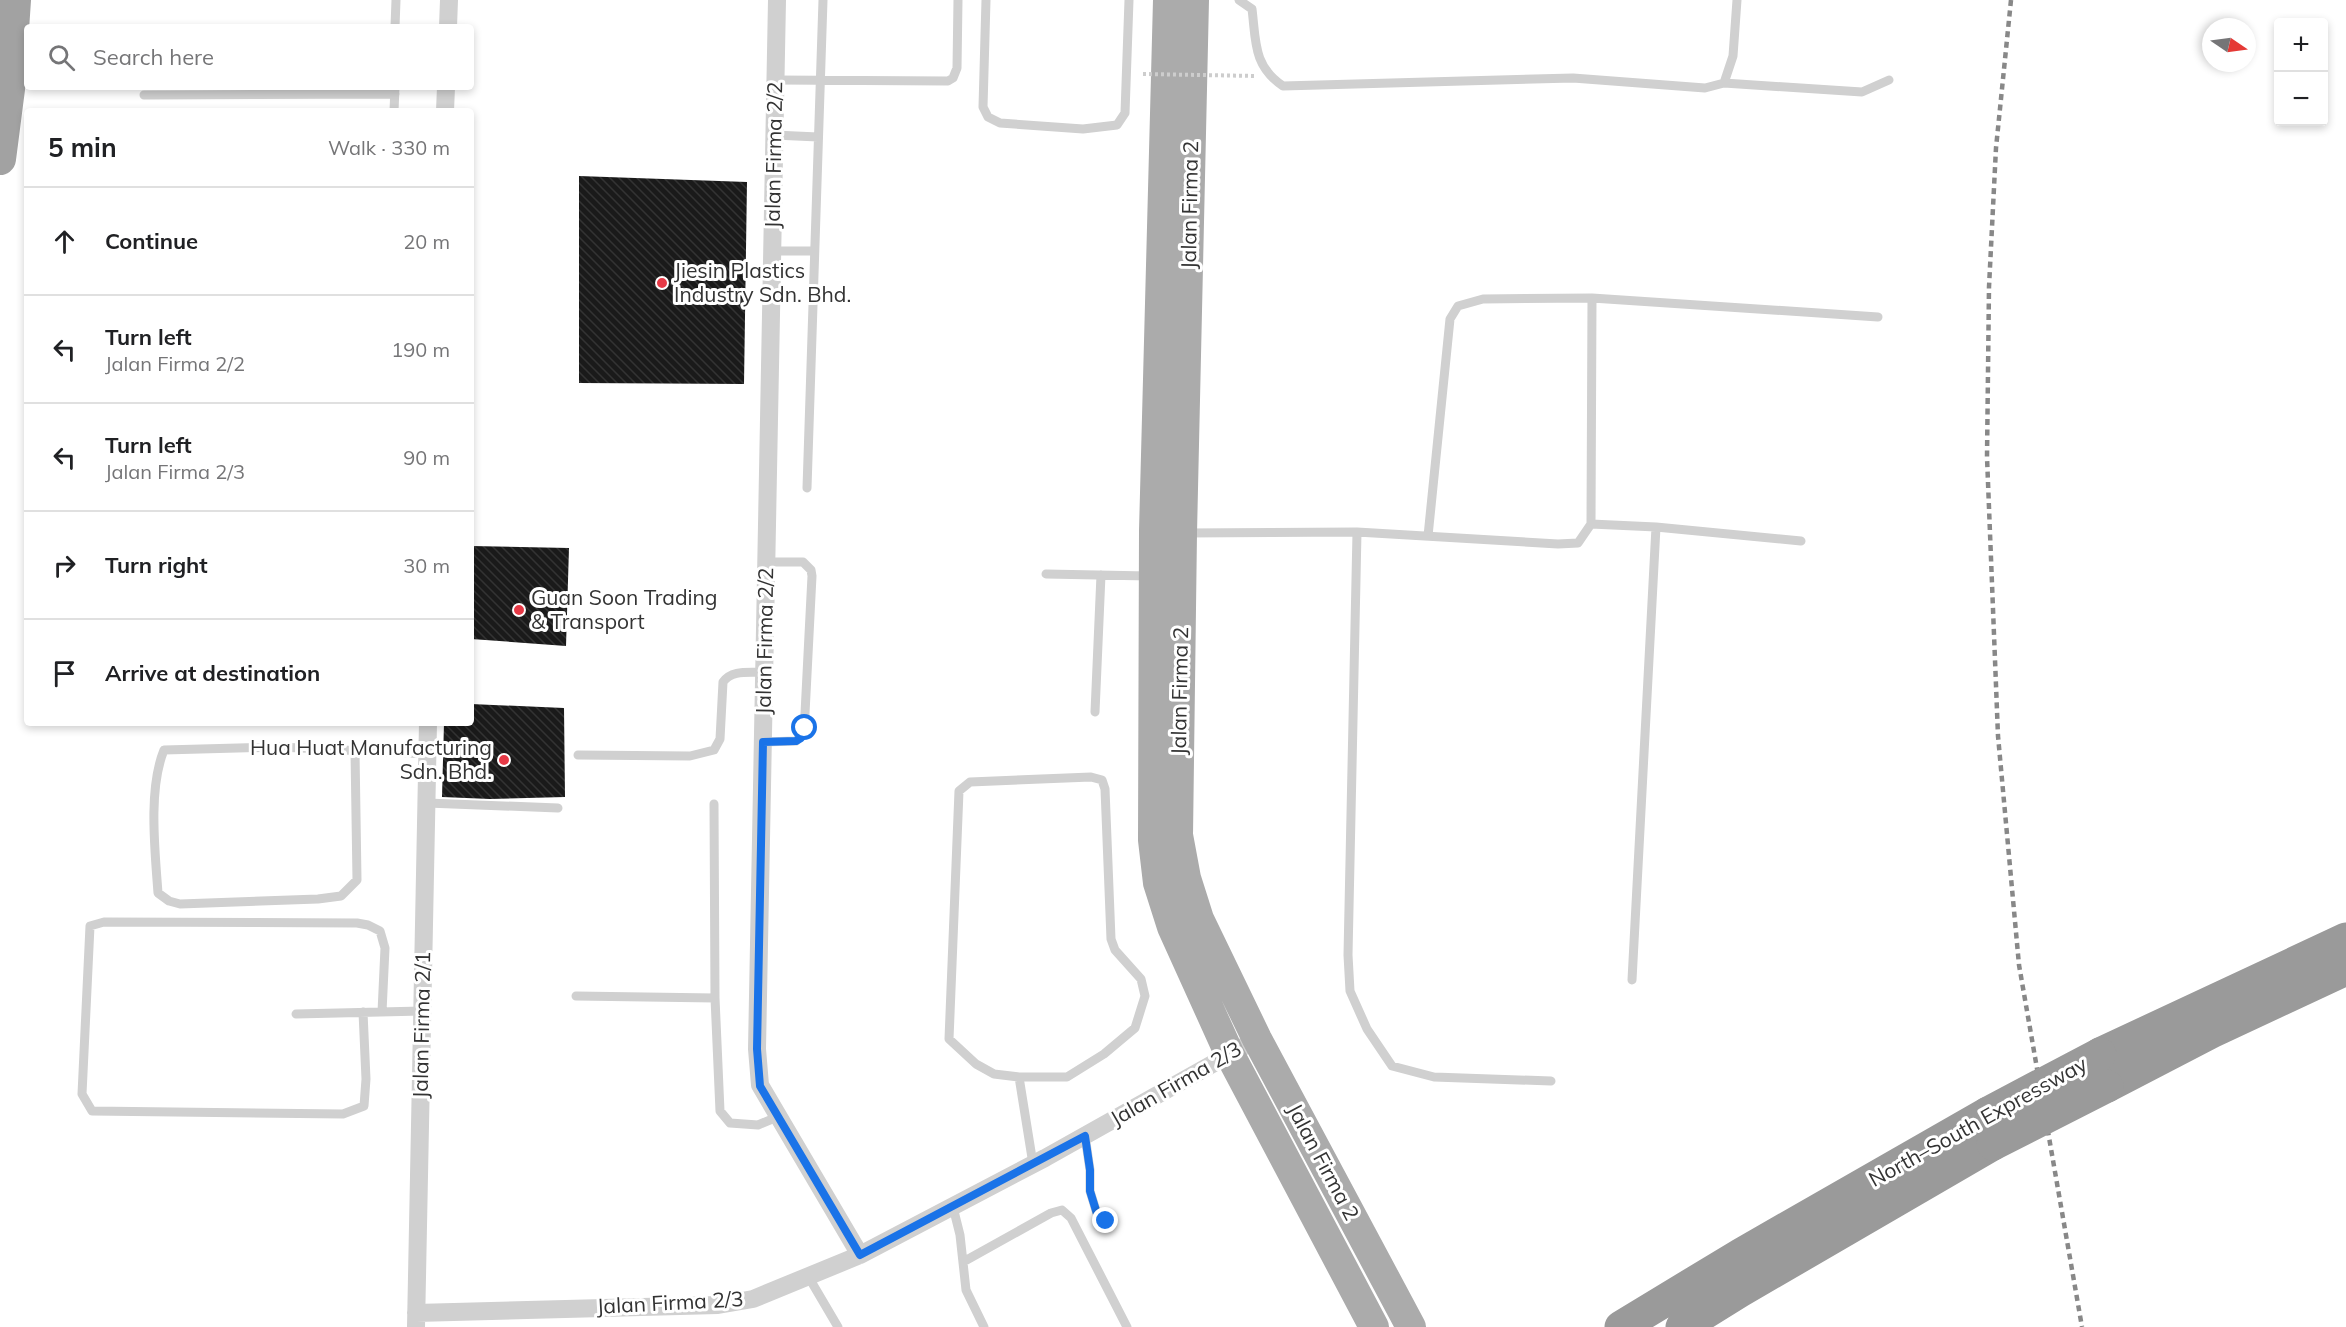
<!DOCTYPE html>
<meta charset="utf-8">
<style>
body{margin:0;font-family:Mulish,sans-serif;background:#f2f2f2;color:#202124}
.controls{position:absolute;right:18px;top:18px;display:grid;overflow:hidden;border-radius:6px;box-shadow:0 3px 9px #0003}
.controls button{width:54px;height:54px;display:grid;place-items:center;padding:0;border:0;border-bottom:2px solid #e0e0e0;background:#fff;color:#202124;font:30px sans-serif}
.compass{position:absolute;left:2202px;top:18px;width:54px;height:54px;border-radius:50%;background:#fff;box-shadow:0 3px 9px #0003;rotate:103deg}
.stop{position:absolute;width:18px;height:18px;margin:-14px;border:4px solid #1a73e8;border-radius:50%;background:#fff}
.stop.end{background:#1a73e8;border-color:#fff;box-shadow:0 2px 6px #0008}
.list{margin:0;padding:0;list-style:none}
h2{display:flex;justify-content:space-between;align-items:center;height:78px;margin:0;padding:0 24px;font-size:26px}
h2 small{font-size:20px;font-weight:400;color:#757577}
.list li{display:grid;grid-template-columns:39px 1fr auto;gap:18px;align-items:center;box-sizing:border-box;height:108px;padding:0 24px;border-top:2px solid #e0e0e0}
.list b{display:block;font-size:22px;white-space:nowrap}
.list p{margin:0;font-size:20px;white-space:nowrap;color:#757577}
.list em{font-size:20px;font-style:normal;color:#757577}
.icon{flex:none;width:33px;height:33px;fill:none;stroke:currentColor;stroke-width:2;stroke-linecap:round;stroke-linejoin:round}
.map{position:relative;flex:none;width:2346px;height:1327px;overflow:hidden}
.search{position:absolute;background:#fff;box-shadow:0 3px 9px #0003;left:24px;top:24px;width:450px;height:66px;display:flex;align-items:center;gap:15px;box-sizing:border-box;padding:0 21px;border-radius:6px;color:#757577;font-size:22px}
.panel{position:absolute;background:#fff;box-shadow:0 3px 9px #0003;left:24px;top:108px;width:450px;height:618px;border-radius:6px}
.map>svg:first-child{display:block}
.building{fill:url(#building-back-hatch)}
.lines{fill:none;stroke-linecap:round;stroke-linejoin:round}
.service{stroke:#d0d0d0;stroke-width:9}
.minor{stroke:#d0d0d0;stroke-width:18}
.primary{stroke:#ababab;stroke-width:30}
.trunk{stroke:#a2a2a2;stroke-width:32}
.motorway{stroke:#9a9a9a;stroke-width:33}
.rail{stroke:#888;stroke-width:4.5;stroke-dasharray:6 4.5;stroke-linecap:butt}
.path-bridge{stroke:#cdcdcd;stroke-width:4;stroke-dasharray:3 3;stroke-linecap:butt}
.motorway-bridge{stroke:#9a9a9a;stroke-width:33}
.route{stroke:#1a73e8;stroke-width:8}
.poi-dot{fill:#e63946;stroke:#fff;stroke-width:2}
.labels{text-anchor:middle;stroke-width:6;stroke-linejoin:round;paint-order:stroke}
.street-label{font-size:21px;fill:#333;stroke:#fff}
.poi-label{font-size:21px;fill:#333;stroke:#fff;text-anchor:start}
</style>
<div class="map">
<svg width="2346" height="1327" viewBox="0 0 2346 1327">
<defs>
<pattern id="building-back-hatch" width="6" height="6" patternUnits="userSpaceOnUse" patternTransform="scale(1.5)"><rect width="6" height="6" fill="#1a1a1a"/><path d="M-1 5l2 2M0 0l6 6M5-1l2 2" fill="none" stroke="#333"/></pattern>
</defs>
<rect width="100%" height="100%" fill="#fff"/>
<path class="building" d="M579,176L747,182L744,384L579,383Z
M471,546L569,548L566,646L471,639Z
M471,704L564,708L565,797L490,799L442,797L444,723H471Z"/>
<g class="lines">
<path class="service" d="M986,0L983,107L988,117L1000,123L1083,129L1117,125L1125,113L1129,0
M1239,0L1252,9C1256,41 1253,66 1283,86L1573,78L1705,88L1724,83L1733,56L1737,0
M395,27L396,0
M775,80L948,81L953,78L957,68L958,0
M1724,83L1862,92L1889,80
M144,95L395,94
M394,111L395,87
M774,135L818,137
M772,251H814
M807,488L823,0
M1591,524L1656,527L1801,541
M1357,532L1348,955L1350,991L1367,1029L1392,1066L1434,1077L1551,1081
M1186,533L1357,532L1558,544L1578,543L1591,524L1592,298
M1428,536L1450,319L1458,306L1483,299L1592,298L1878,317
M1046,574L1149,576
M1095,712L1101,575
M763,742L796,741L804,733L812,576L811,570L803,562H766
M355,751L357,880L341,896L318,899L180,904L169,901L158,893C155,851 148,789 164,750L279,747L428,754
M578,755L690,756L714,750L720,739L723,682C732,669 750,673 764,672
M427,803L558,808
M714,804L715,998L720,1111L730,1123L758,1125L777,1117
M1632,980L1656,527
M576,996L715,998
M363,1012L366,1079L364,1106L343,1114L92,1111L82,1094L90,926L104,922L357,923L368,925L380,931L385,948L382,1012
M296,1014L422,1011
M1019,1077H1067L1104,1054L1135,1028L1145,996L1141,979L1115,950L1111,939L1105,789L1102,780L1091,777L970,782L959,791L949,1039L976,1064L994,1074L1019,1077L1033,1164
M1085,1136L1090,1170V1191L1098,1217L1106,1221
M953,1207L960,1235L966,1290L984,1327
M963,1262L1051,1213L1062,1210L1071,1218L1127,1327
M808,1276L838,1327"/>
<path class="minor" d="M777,0L757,1049L760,1085L860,1255
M448,27L449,0
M445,111L446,87
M416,1313L718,1305L753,1299L860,1255L1045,1158L1257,1039
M416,1327L428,723"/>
<path class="primary" d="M1168,0L1154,531L1153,840L1158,883L1172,927L1229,1053L1374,1327
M1194,0L1182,533L1178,835L1186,878L1199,919L1257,1039L1411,1327"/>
<path class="trunk" d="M0,159L9,89L15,0"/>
<path class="motorway" d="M2100,1054L2346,939
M2107,1086L2211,1032L2346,969
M1621,1327L1740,1255L1988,1113
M1682,1327L1740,1291L1993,1144"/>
<path class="rail" d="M2011,0L1996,148L1989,287L1987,457L1998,736L2019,965L2082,1327"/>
<path class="path-bridge" d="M1143,74L1257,76"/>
<path class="motorway-bridge" d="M1988,1113L2100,1054
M1993,1144L2107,1086"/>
</g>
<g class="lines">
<path class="route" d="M805,728L801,738L796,741L763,742L757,1049L760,1086L860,1255L1085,1136L1090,1170V1191L1098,1217L1106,1221"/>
</g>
<g class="poi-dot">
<circle cx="662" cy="283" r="6"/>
<circle cx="519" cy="610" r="6"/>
<circle cx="504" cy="760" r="6"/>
</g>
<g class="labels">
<g class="street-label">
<text transform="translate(774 155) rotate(-89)" y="7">Jalan Firma 2/2</text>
<text transform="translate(1190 205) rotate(-89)" y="7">Jalan Firma 2</text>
<text transform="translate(765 641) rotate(-89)" y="7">Jalan Firma 2/2</text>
<text transform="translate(1180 691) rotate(-89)" y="7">Jalan Firma 2</text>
<text transform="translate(422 1025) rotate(-89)" y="7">Jalan Firma 2/1</text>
<text transform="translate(1176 1084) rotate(-30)" y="7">Jalan Firma 2/3</text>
<text transform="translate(1978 1122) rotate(-29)" y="7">North–South Expressway</text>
<text transform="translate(1323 1162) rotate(62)" y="7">Jalan Firma 2</text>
<text transform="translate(670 1303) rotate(-3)" y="7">Jalan Firma 2/3</text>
</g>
<g class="poi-label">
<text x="674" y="278">Jiesin Plastics<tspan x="674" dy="24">Industry Sdn. Bhd.</tspan></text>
<text x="531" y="605">Guan Soon Trading<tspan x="531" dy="24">&amp; Transport</tspan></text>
<text x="492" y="755" text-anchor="end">Hua Huat Manufacturing<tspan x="492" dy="24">Sdn. Bhd.</tspan></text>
</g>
</g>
</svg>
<div class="controls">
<button>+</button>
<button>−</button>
</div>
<svg class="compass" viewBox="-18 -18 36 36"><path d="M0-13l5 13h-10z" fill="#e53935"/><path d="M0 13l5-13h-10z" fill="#757577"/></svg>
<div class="stop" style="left:805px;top:728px"></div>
<div class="stop end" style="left:1106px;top:1221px"></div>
<div class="search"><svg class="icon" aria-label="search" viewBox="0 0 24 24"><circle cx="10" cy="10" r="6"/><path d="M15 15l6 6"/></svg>Search here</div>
<section class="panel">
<h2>5 min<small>Walk · 330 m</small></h2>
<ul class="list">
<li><svg class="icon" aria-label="ahead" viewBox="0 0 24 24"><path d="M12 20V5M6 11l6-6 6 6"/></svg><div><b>Continue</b></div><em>20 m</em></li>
<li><svg class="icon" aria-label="left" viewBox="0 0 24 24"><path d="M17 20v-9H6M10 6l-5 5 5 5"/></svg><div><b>Turn left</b><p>Jalan Firma 2/2</p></div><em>190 m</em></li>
<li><svg class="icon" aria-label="left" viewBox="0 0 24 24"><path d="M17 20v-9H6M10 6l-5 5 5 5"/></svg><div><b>Turn left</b><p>Jalan Firma 2/3</p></div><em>90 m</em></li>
<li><svg class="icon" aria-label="right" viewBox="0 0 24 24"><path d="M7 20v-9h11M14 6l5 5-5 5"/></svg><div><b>Turn right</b></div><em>30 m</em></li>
<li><svg class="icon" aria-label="arrive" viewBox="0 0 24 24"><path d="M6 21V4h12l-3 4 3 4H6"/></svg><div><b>Arrive at destination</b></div></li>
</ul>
</section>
</div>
